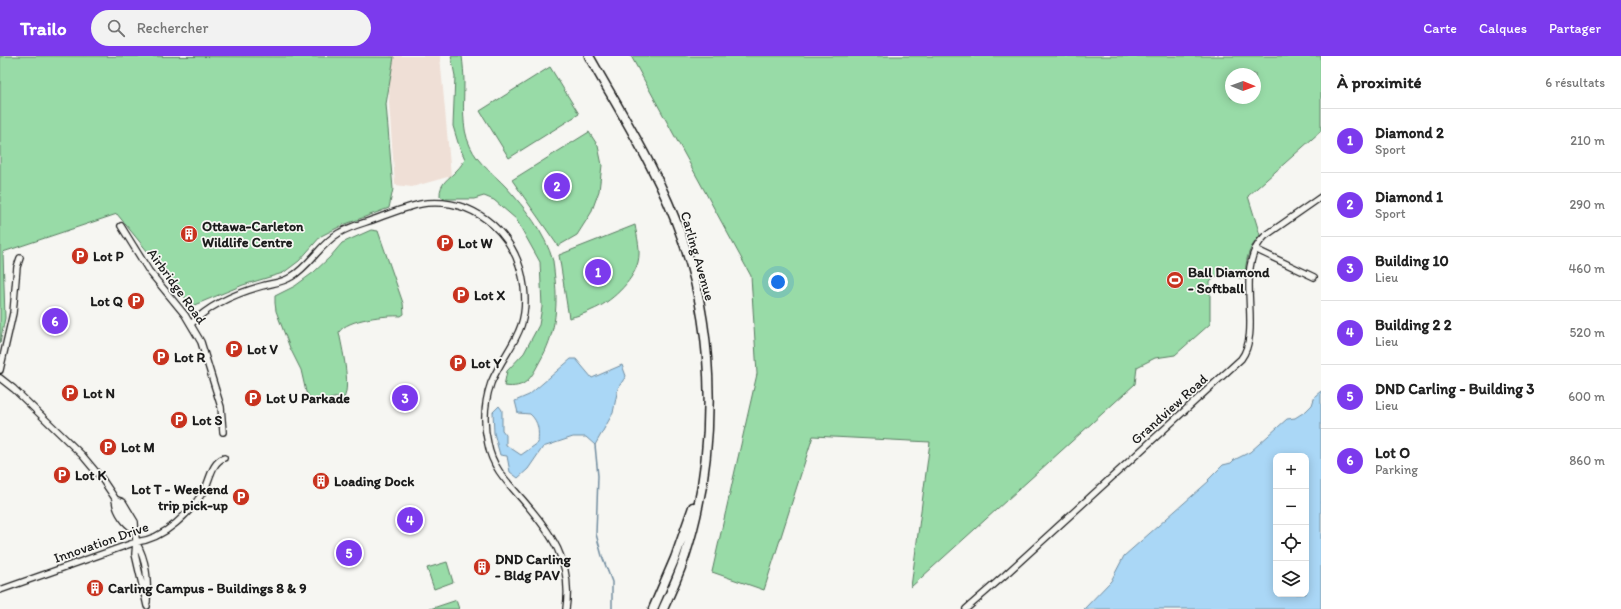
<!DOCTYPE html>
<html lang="fr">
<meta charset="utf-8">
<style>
body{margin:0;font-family:Itim,sans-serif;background:#f2f2f2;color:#222}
.controls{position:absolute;right:12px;bottom:12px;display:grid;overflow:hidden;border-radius:8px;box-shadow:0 2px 10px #0003}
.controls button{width:36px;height:36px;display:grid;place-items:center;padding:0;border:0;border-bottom:1px solid #e0e0e0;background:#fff;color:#222;font:20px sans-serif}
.compass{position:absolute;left:1225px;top:12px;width:36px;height:36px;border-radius:50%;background:#fff;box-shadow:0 2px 10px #0003;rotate:91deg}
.you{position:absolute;left:778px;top:226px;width:14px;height:14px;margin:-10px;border:3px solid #fff;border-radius:50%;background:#1a73e8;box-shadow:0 0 0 6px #1a73e833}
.badge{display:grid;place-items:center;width:26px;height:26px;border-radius:50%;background:#7c3aed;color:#fff;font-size:13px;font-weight:700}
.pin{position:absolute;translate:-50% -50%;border:2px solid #fff;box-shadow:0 1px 4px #0006}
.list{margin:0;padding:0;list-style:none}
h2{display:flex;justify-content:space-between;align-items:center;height:52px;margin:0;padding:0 16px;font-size:17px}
h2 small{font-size:13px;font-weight:400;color:#767676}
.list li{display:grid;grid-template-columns:26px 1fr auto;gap:12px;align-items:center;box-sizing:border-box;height:64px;padding:0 16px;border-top:1px solid #e0e0e0}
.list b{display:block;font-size:15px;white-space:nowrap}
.list p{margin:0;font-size:13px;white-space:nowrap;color:#767676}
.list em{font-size:13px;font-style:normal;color:#767676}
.icon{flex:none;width:22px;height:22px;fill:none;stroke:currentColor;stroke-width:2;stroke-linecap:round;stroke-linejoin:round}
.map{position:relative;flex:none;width:1321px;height:553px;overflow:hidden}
header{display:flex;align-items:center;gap:24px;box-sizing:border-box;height:56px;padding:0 20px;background:#7c3aed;color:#fff}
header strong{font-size:19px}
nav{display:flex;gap:22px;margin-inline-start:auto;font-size:14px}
.search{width:280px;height:36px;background:#f2f2f2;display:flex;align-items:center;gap:10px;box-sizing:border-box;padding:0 14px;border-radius:22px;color:#767676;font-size:15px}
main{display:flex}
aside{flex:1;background:#fff}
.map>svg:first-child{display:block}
.built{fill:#efdfd6}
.green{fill:#98dba7;stroke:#5a7c62;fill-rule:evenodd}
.water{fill:#aad7f6;stroke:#718c9f;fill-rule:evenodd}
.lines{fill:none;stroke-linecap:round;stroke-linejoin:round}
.stream{stroke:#718c9f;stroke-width:1.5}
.street-casing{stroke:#1c1c1c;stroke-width:8}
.secondary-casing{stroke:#1c1c1c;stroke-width:11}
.street{stroke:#f6f6f2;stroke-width:5.5}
.secondary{stroke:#f6f6f2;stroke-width:8}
.labels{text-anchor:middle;stroke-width:3.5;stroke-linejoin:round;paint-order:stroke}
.poi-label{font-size:14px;font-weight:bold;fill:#1c1c1c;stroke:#f6f6f2;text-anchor:start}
.street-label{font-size:14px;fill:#1c1c1c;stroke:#f6f6f2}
</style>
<header>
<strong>Trailo</strong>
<div class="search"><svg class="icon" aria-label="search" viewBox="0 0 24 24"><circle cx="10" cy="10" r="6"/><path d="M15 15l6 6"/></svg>Rechercher</div>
<nav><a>Carte</a><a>Calques</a><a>Partager</a></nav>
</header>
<main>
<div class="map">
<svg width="1321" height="553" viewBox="0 0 1321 553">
<rect width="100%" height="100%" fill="#f6f6f2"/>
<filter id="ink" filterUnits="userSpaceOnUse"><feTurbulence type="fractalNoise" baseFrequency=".025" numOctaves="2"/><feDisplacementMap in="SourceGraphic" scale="8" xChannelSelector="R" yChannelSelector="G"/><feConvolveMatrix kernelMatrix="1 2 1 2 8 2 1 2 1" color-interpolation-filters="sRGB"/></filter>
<g filter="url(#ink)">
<path class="built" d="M390,0H440L451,120L412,131L395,129L389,47Z"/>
<path class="green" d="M0,0L394,1L386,48L393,133L389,152L343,169L321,180L299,205L283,217L243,229L192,250L117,158L3,196L5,262L0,287Z
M451,0H462C463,9 464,18 464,27C464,48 461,71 470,90C478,108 493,117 506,131C525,152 545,177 553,205C554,211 554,217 555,223C558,253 555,279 540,305C531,322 526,333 504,330L507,315L524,297L539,269L542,251L540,206L516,163L494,144L484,140L474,143H444L440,140C439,127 450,122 457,114C460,111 463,107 465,103L459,90L453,70L455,20Z
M631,0H1321V75L1248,140L1260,179C1247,195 1246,203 1245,223L1219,218L1210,226V268L1175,299L1155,302L1137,311L1135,328L911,531L930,386L813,380L764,534L712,516L757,318L751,220ZM1231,18H1255V42H1231Z
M550,11L579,58L509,102L480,55Z
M589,76L598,90L602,109L599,135L591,157L577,179L558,190L512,124Z
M635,169C637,181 641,194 638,206C633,226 610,247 592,254C585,258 576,260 569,262L559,199Z
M371,174L378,175L403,247L404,258L401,260C387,259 347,263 339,276C342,292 351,328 344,342L337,341L317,347L313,346L306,336L301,314L290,292L276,255L275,247V240L295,230L314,216L330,201L342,187Z
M447,506L453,526L434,533L427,512Z
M456,544L459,553H430L454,545Z"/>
<path class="water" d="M571,303H576L592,322L622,309L626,320L618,332L613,357L595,389L586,381H573L543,391L528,413L518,422L510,416L507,400L500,399L494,377L493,356L499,350L502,354V374L506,379V389L521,399L538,387C539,375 539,366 530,358L518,357L515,345L529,339Z
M1321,335V553H1084L1111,525L1124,500L1209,425L1208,424L1223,409L1231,407L1234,404L1250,396L1287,363L1295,362L1306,355L1312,349L1315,340ZM1276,400H1306V538H1276Z"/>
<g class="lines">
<path class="stream" d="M595,389L598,420L596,478L602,500L612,526V553"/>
<defs>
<path id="street" d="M121,170L149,215L185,259L201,286L221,351L223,376
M1255,193L1314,221
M191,268C209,249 237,237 262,230C272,227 282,227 291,221C310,210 320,188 339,177C350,170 364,167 375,163C392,157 410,149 427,147C479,143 518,181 524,231C530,277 506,291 491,327C484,347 483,367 488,388C492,411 507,426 522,443C551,477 573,505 566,553
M0,314L13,257L17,211L20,202
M0,322L14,333L82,399L102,423L131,466L135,475
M115,443L123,446L135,466L136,486L135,498L147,550
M115,444C116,456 125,468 135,474
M136,486C147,505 148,524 147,546
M0,534L136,486C165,483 191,456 205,433C210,423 212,406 224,402
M966,553L1005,519L1241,303C1264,273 1232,211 1265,180L1321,141"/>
<path id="secondary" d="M589,0C622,59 660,118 682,182C717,280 717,402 685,500C679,518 671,536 663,553
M653,553L675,502L693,451"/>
</defs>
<use href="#street" class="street-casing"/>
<use href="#secondary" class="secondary-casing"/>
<use href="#street" class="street"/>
<use href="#secondary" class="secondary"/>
</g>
</g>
<defs>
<symbol id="building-disc" viewBox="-11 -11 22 22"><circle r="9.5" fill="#c8321e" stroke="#f6f6f2"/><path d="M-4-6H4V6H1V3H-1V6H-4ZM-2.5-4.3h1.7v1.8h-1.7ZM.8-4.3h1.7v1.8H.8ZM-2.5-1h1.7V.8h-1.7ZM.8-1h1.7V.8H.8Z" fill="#fff"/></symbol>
<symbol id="parking-disc" viewBox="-11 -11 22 22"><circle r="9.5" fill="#c8321e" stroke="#f6f6f2"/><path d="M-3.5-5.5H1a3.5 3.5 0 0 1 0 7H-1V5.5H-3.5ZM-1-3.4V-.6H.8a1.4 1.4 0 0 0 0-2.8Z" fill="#fff"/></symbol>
<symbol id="stadium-disc" viewBox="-11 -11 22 22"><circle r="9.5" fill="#c8321e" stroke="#f6f6f2"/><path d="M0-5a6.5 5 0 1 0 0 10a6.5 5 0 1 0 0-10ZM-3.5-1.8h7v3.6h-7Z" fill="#fff"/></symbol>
</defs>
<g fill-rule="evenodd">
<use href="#building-disc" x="179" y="168" width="20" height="20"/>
<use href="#parking-disc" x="435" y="177" width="20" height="20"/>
<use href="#parking-disc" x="70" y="190" width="20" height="20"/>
<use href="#stadium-disc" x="1165" y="214" width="20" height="20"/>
<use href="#parking-disc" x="451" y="229" width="20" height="20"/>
<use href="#parking-disc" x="126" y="235" width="20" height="20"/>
<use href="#parking-disc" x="224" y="283" width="20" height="20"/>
<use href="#parking-disc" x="151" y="291" width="20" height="20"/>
<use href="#parking-disc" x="448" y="297" width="20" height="20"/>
<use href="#parking-disc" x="60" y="327" width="20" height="20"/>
<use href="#parking-disc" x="243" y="332" width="20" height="20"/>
<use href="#parking-disc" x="169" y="354" width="20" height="20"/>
<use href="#parking-disc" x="98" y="381" width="20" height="20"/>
<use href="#parking-disc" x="52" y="409" width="20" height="20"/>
<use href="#building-disc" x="311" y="415" width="20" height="20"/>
<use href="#parking-disc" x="231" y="431" width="20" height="20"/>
<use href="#building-disc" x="472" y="501" width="20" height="20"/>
<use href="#building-disc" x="85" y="522" width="20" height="20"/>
</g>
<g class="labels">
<g class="poi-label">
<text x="202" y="175">Ottawa-Carleton<tspan x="202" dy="16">Wildlife Centre</tspan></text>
<text x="458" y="192">Lot W</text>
<text x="93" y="205">Lot P</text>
<text x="1188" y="221">Ball Diamond<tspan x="1188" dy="16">- Softball</tspan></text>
<text x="474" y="244">Lot X</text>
<text x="123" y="250" text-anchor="end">Lot Q</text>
<text x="247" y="298">Lot V</text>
<text x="174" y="306">Lot R</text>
<text x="471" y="312">Lot Y</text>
<text x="83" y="342">Lot N</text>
<text x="266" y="347">Lot U Parkade</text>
<text x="192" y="369">Lot S</text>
<text x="121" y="396">Lot M</text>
<text x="75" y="424">Lot K</text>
<text x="334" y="430">Loading Dock</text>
<text x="228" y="438" text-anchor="end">Lot T - Weekend<tspan x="228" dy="16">trip pick-up</tspan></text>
<text x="495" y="508">DND Carling<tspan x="495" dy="16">- Bldg PAV</tspan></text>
<text x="108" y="537">Carling Campus - Buildings 8 &amp; 9</text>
</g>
<g class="street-label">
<text transform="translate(698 200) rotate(74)" y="5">Carling Avenue</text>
<text transform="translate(177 230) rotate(54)" y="5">Airbridge Road</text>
<text transform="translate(1169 353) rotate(-42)" y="5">Grandview Road</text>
<text transform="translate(101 486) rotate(-19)" y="5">Innovation Drive</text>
</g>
</g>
</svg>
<div class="controls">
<button>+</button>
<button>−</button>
<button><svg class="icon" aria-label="locate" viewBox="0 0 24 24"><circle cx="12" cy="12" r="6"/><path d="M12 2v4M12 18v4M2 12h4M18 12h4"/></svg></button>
<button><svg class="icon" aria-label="layers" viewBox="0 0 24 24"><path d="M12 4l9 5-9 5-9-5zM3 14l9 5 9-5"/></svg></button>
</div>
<svg class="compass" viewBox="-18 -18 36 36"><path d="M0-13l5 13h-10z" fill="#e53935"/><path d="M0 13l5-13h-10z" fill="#767676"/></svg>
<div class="you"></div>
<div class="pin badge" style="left:598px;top:216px">1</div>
<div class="pin badge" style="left:557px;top:130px">2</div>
<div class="pin badge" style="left:405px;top:342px">3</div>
<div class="pin badge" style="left:410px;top:464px">4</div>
<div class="pin badge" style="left:349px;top:497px">5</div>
<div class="pin badge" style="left:55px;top:265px">6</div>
</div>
<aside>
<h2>À proximité<small>6 résultats</small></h2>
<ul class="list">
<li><span class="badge">1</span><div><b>Diamond 2</b><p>Sport</p></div><em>210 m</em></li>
<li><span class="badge">2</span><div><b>Diamond 1</b><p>Sport</p></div><em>290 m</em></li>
<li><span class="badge">3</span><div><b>Building 10</b><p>Lieu</p></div><em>460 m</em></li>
<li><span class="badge">4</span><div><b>Building 2 2</b><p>Lieu</p></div><em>520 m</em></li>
<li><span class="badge">5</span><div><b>DND Carling - Building 3</b><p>Lieu</p></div><em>600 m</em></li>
<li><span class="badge">6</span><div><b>Lot O</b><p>Parking</p></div><em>860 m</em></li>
</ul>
</aside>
</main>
